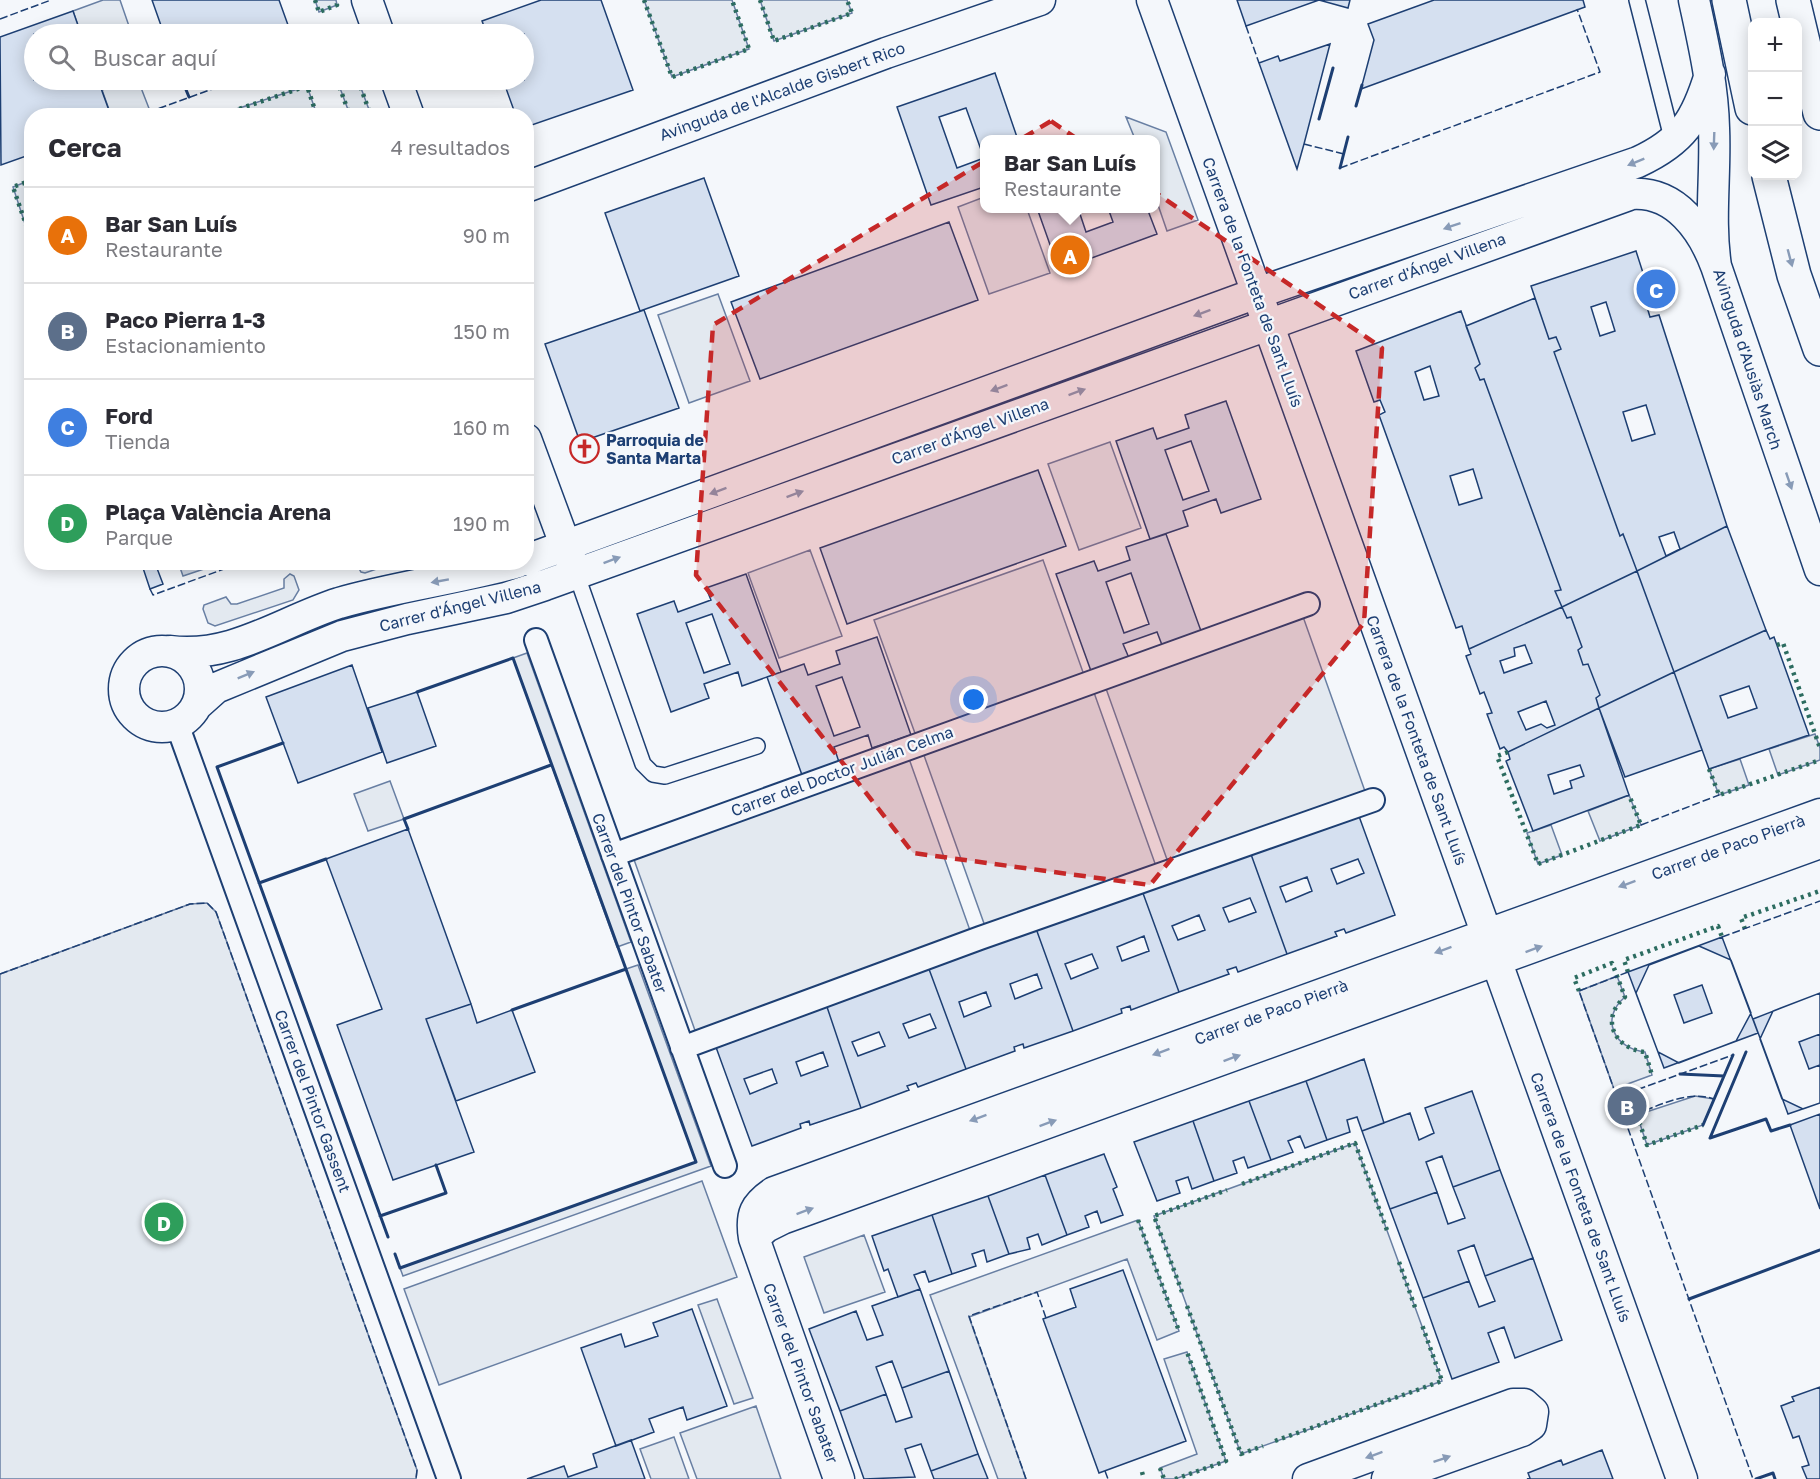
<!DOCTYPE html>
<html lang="es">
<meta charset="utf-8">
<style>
body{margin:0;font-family:"Golos Text",sans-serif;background:#f2f2f3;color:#2b2b33}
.controls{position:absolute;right:18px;top:18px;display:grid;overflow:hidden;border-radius:12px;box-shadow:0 3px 15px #0003}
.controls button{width:54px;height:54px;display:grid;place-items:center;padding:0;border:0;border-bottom:2px solid #e1e1e2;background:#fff;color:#2b2b33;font:30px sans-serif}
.you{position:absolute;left:974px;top:700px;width:21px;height:21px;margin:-15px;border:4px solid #fff;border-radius:50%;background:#1a73e8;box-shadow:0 0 0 9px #1a73e833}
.badge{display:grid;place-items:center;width:39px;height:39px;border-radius:50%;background:#111827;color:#fff;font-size:20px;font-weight:700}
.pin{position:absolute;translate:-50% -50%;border:3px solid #fff;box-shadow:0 2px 6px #0006}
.popup{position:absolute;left:980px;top:135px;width:180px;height:78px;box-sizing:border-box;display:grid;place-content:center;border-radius:12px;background:#fff;filter:drop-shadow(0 2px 4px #0005);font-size:20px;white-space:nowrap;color:#7c7c81}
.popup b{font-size:22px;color:#2b2b33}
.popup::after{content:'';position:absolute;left:50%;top:100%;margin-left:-12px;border:12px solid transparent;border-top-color:#fff}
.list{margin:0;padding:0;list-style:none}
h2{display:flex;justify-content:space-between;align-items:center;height:78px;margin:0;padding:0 24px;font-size:26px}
h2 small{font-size:20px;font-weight:400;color:#7c7c81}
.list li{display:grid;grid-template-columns:39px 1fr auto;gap:18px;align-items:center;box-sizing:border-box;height:96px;padding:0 24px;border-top:2px solid #e1e1e2}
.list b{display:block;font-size:22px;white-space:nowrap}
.list p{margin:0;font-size:20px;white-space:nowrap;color:#7c7c81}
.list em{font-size:20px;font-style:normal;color:#7c7c81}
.icon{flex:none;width:33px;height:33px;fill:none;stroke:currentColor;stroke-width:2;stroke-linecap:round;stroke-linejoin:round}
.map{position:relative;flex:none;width:1820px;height:1479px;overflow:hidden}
.search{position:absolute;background:#fff;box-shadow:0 3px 15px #0003;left:24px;top:24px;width:510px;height:66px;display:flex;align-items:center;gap:15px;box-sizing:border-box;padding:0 21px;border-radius:33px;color:#7c7c81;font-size:22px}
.panel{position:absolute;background:#fff;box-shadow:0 3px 15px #0003;left:24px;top:108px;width:510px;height:462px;border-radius:24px}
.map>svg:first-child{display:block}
.green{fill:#e3e9f0;stroke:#687fa3;stroke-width:1.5}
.water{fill:#cfd7e4;stroke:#687fa3;stroke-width:1.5}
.building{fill:#d5e0f0;stroke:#1d3f73;stroke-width:1.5;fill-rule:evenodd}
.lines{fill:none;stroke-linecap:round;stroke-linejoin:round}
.service-casing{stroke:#1d3f73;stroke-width:18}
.pedestrian-casing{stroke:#1d3f73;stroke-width:26}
.minor-casing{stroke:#1d3f73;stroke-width:33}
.primary-casing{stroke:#1d3f73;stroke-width:36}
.service{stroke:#f4f7fb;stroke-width:15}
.pedestrian{stroke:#f4f7fb;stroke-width:22}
.minor{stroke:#f4f7fb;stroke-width:30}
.primary{stroke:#f4f7fb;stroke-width:33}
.hedge{stroke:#2c6c60;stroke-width:4.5;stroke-dasharray:3 4.5;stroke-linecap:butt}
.fence{stroke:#1d3f73;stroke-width:1.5;stroke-dasharray:8 3;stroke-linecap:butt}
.wall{stroke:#1d3f73;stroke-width:3}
.oneway{fill:#889bb7}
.marked{fill:#c62828;fill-opacity:0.2;stroke:#c62828;stroke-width:4.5;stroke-dasharray:12 8;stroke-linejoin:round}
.labels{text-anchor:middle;stroke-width:4.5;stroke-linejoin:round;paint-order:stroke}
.street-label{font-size:16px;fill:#1d3f73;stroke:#f4f7fb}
.poi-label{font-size:16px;font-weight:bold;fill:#1d3f73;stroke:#f4f7fb;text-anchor:start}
</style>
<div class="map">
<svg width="1820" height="1479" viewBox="0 0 1820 1479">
<rect width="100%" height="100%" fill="#f4f7fb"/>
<path class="green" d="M103,0H120L130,29L116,34H81L73,11Z
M315,0H336L337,5L319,12Z
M644,0H732L749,49L672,77Z
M760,0H847L852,13L774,41Z
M131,80H138L150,111L138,115H111L102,90Z
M337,80H358L371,115H350Z
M307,86L317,115H218Z
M1126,117L1166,132L1198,220L1167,231L1156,199V140L1135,139Z
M31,180H32L31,242L13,187Z
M984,197V208L1027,209L1050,273L989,294L958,207Z
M718,294L750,381L689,403L658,315Z
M1110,442L1141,528L1079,550L1048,464Z
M810,550L842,636L779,658L748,573Z
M1043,560L1084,675L916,736L874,620Z
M356,563H394L365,573L361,572Z
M290,574L294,576L299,590L293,600L215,626L208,623L203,609L204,605L226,597L231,604H237L284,588V579Z
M1301,611L1366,794L1169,865L1104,683Z
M527,653L631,942L617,947L513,658Z
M1092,687L1157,869L986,929L921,747Z
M1815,734L1820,748V760L1778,775L1769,749Z
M907,753L972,936L697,1036L632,854Z
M1740,759L1749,785L1719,795L1709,769Z
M390,781L404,819L368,831L354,794Z
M1629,795L1641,825L1600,841L1588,811Z
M1551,825L1562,855L1538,864L1527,833Z
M207,903L216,912L417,1470L416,1479H0V974L190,904Z
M638,965L711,1166L403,1276L400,1268L696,1162L626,969Z
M1617,976L1625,997C1599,1019 1615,1049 1645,1052L1652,1075L1614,1089L1579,991Z
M1695,1096L1714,1099L1703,1125L1647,1145L1637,1115Z
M1355,1143L1442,1381L1241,1454L1154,1216Z
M702,1181L737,1277L439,1385L404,1289Z
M1138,1220L1179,1331L1157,1340L1127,1259L969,1317L1026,1479H998L930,1295Z
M864,1235L885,1292L824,1313L804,1257Z
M717,1299L753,1398L734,1404L698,1305Z
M1187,1352L1226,1461L1175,1479H1164L1160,1468L1197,1454L1164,1359Z
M756,1406L781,1479H697L680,1433Z
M674,1437L689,1479H651L640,1449Z"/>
<path class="water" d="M178,562H222V563L183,576Z"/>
<path class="building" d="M152,0H279L288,25L261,34H164Z
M541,0H601L633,90L526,127V116H516L503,80H524V34H487L482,21Z
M1237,0H1350L1348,8L1319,0L1246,26Z
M1434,0H1583L1585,7L1361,89L1374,40L1368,24Z
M73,11L81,34H34V80H98L111,116H32V154L1,165L0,37Z
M1330,44L1304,144L1297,169L1259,63L1278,56L1280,61Z
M995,73L1018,140H984V187L931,205L897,107Z
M966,108L984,158L957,168L939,117Z
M704,178L739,276L640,311L605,213Z
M1037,208H1147L1157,234L1059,270Z
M1078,208H1108L1113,222L1086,232Z
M949,222L978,300L760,379L731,302Z
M1636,251L1653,304L1647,307L1650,317L1659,315L1727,526L1637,571L1623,534L1620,536L1554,352L1561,349L1556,337L1549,339L1531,286Z
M1535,298L1549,339L1556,337L1561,349L1554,352L1620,536L1623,534L1637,571L1562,607L1555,591L1561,590L1484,379L1480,380L1475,368L1480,364L1466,326Z
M1606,302L1615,331L1600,336L1591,307Z
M644,310L679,408L580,442L545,344Z
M1461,311L1480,364L1475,368L1480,380L1484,379L1561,590L1555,591L1562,607L1469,649L1462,626L1456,628L1379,415L1385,412L1380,400L1374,402L1356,351Z
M1430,366L1439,396L1424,400L1415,372Z
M1226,401L1261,499L1221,513L1216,499L1183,511L1188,526L1150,539L1116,441L1153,428L1157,439L1189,428L1185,415Z
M1646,405L1655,434L1632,441L1623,412Z
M1191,441L1209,491L1183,500L1165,450Z
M1473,469L1482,498L1459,505L1450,476Z
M1038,470L1066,546L847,624L820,548Z
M1727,526L1766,630L1674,672L1637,571Z
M1674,532L1680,549L1666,556L1659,537Z
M1166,534L1201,631L1162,645L1157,632L1123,644L1129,658L1091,671L1056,574L1094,561L1098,571L1130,560L1126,547Z
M155,563L163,584L150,589L143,568Z
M1637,571L1674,672L1599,708L1596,698L1600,695L1588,664L1583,665L1578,650L1582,647L1571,617L1567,618L1562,607Z
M1131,573L1149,624L1124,633L1106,582Z
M746,574L781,672L742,686L738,672L704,684L709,698L671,712L637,614L674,601L678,612L711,600L706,588Z
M1562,607L1567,618L1571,617L1582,647L1578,650L1583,665L1588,664L1600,695L1596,698L1599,708L1508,752L1504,747L1500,749L1487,714L1492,713L1484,692L1480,694L1466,656L1471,654L1469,649Z
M712,614L730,664L704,673L686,623Z
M1766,630L1770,639L1774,637L1809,735L1709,769L1674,672Z
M877,637L911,735L872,748L868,735L834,747L839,762L802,775L767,677L804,664L808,675L840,664L836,651Z
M1525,645L1532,663L1504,673L1500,661L1515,656L1514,648Z
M352,665L382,752L298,783L266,697Z
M1674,672L1702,750L1625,777L1599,708Z
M842,677L860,727L834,736L816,686Z
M1749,686L1757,708L1728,718L1720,696Z
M417,692L436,746L387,763L368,708Z
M1546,701L1555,725L1547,728L1541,724L1526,730L1518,712Z
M1599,708L1629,795L1533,831L1506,761L1510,759L1508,752Z
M1580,765L1584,776L1570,781L1572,788L1554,794L1548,775Z
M1356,808L1395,915L1346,933L1344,929L1335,932L1337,936L1287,954L1248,846ZM1358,859L1364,873L1337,884L1331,869ZM1307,877L1312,891L1286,902L1280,887Z
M408,829L471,1004L426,1019L474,1152L393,1180L337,1025L382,1009L326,859Z
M1248,846L1287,954L1238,972L1236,967L1227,970L1229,974L1179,992L1140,885ZM1250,898L1256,912L1229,922L1223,908ZM1199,915L1205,930L1178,940L1172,926Z
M1140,885L1179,992L1131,1010L1130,1006L1121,1009L1122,1013L1073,1031L1034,923ZM1144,936L1149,951L1122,961L1117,947ZM1092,954L1098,968L1071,979L1065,964Z
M1034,923L1073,1031L1024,1048L1023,1044L1014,1047L1015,1051L966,1069L926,961ZM1037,974L1042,988L1015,999L1010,984ZM986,992L991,1006L964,1017L959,1002Z
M1722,937L1758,1033L1664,1068L1628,972Z
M1699,946L1731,960L1751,1013L1736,1041L1679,1063L1658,1052L1636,993L1649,965Z
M926,961L966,1069L918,1087L916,1083L907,1086L909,1090L861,1108L824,998ZM930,1014L936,1028L909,1038L903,1024ZM879,1032L885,1046L858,1056L852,1042Z
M1702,985L1712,1013L1684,1023L1674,995Z
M1820,993V1103L1788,1114L1753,1019Z
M1820,993V1103L1803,1109L1782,1099L1760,1039L1773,1011Z
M824,998L861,1108L810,1125L809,1121L800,1124L801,1128L752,1146L713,1039ZM823,1052L828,1066L801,1076L796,1062ZM772,1069L777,1083L750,1094L744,1079Z
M471,1004L477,1023L512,1010L535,1072L456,1101L426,1019Z
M1820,1034V1065L1809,1069L1799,1042Z
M1364,1059L1384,1123L1362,1131L1357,1117L1347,1120L1350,1132L1327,1140L1306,1081Z
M1306,1081L1327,1140L1305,1148L1300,1136L1288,1141L1293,1152L1271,1160L1249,1101Z
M1472,1091L1500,1170L1453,1187L1442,1156L1426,1162L1437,1192L1390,1209L1362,1131L1410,1113L1419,1140L1434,1133L1425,1108Z
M1249,1101L1271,1160L1248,1168L1244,1157L1233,1161L1237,1173L1214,1181L1193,1121Z
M1820,1114V1209L1790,1125Z
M1193,1121L1214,1181L1192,1189L1188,1177L1176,1181L1180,1193L1157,1201L1134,1142Z
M1104,1154L1117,1187L1113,1189L1123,1215L1101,1223L1097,1211L1085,1216L1089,1227L1067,1235L1045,1175Z
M1500,1170L1533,1258L1485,1276L1474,1245L1458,1251L1469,1281L1423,1298L1390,1209L1437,1192L1448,1224L1465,1218L1453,1187Z
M1045,1175L1067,1235L1042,1245L1038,1234L1027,1238L1030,1249L1009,1254L988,1196Z
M988,1196L1009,1254L987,1262L984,1250L972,1254L976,1266L952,1274L932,1215Z
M932,1215L952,1274L929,1282L925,1271L914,1275L920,1289L898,1297L888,1269L884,1271L872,1236Z
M1533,1258L1562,1340L1515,1358L1504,1327L1488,1333L1499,1362L1452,1379L1423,1298L1469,1281L1479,1307L1495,1301L1485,1276Z
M1123,1270L1186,1441L1099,1473L1043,1319L1076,1307L1070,1289Z
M920,1289L949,1371L902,1388L892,1361L876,1367L886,1394L840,1411L809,1329L856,1311L867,1340L883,1335L872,1306Z
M692,1309L727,1406L687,1420L683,1407L649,1419L654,1432L616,1446L581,1348L621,1334L625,1347L658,1336L653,1323Z
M949,1371L978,1454L931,1471L921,1444L905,1449L915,1477L864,1479L840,1411L886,1394L896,1422L912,1417L902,1388Z
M1820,1387V1479H1807L1802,1467L1809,1465L1799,1436L1793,1438L1781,1406L1794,1401L1792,1397Z
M631,1440L645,1479H527L564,1466L568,1477L597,1467L593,1454Z
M1602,1450L1613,1479H1527L1530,1478L1528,1473L1561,1460L1563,1465Z
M978,1454L988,1479H934L931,1471Z"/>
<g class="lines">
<defs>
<path id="service" d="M1637,0L1673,142
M576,573L643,764L653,774L665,776L757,746"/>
<path id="pedestrian" d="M536,640L725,1166
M177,724L449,1479
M613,855L1308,604
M682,1048L980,938L1373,800"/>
<path id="minor" d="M367,0L379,34
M1152,0L1682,1479
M1694,0C1703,42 1713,84 1714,128C1716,175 1709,220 1716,266L1820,570
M396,80L409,116
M526,187L886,53L1040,0
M526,439L573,566
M526,560L1257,293L1638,162C1683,141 1696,120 1710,74
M124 689a38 38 0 1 1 76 0a38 38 0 1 1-76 0Z
M170,651C233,659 282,621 339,603C398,586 459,579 518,562
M197,705L216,688L342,636L407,619L506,598L545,585L1632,194C1676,191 1703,231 1716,266
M754,1238L766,1227L782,1219L1820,843
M839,1479L754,1238C750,1214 755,1205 774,1192L1820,814
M1308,1479L1513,1404H1524L1533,1412L1531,1425L1522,1431L1387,1479"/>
<path id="primary" d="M1729,0L1752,108
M1793,0L1820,113
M1769,176L1794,275L1820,349"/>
</defs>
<use href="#service" class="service-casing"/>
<use href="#pedestrian" class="pedestrian-casing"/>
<use href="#minor" class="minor-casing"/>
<use href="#primary" class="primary-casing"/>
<use href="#service" class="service"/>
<use href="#pedestrian" class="pedestrian"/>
<use href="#minor" class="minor"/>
<use href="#primary" class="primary"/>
<path class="hedge" d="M315,0L319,12L337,5L336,0
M644,0L672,77L749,49L732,0
M760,0L774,41L852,13L847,0
M337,80L350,116
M358,80L371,116
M218,116L307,86L317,116
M32,180L13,187L32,242
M1777,645L1783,643L1820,748
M1508,752L1497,756L1538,864L1641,825L1629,795
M1709,769L1719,795L1820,760
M1745,929L1741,918L1820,891
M1628,972L1624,960L1718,926L1722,937
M1579,991L1574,978L1612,963L1625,997C1599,1019 1615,1049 1645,1052L1652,1075
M1637,1115L1647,1145L1703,1125
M1242,1184L1355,1143L1388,1233
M1138,1220L1179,1331
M1399,1262L1416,1310
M1182,1292L1154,1216L1227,1190
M1187,1306L1241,1454L1263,1446
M1275,1441L1442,1381L1421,1322
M1160,1468L1164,1479
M1142,1472L1144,1479
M1175,1479L1226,1461L1187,1352"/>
<path class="fence" d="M0,19L51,0
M1246,26L1259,63
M138,116L237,80
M1304,144L1344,154
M1340,168L1600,72L1577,9
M150,589L153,595L243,562
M1641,825L1719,795
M1722,937L1820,901
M1628,972L1579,991L1753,1479
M0,974L190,904L207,903L216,912L417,1470L416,1479
M1617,1097L1733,1055
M1625,1119C1651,1109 1686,1089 1714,1099
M1105,1471L1108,1479
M1026,1479L969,1316L1037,1292L1046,1318"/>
<path class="wall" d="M182,80L189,97
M1356,106L1362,85
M1319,119L1333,68
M1340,168L1348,137
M283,743L217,767L388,1237
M408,829L404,819L551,765
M259,883L326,859
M512,1010L626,969
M1746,1052L1710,1138L1766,1119L1771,1131L1790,1125
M1680,1074L1724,1076
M1703,1125L1733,1055
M380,1216L446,1193L436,1165
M395,1254L400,1268L696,1162L513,658L417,692
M1689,1299L1820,1250
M1756,1479L1773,1473L1775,1479"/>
</g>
<defs><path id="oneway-solid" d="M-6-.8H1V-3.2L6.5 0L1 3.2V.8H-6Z" transform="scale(1.5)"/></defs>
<g class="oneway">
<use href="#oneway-solid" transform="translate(1714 141) rotate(92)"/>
<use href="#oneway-solid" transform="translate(1636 162) rotate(158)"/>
<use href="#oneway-solid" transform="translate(1452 226) rotate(161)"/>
<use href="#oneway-solid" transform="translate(1790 258) rotate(75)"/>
<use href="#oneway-solid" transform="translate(1202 313) rotate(160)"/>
<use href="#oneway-solid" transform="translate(999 388) rotate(160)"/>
<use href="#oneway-solid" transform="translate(1077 392) rotate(-20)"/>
<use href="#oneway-solid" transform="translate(1789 481) rotate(71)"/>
<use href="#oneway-solid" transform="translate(718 491) rotate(160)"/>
<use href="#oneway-solid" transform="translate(795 494) rotate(-20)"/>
<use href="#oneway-solid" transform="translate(612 560) rotate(-20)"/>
<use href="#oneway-solid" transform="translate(440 581) rotate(170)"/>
<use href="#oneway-solid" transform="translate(246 675) rotate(-22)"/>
<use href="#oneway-solid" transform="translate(1627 884) rotate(160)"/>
<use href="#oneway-solid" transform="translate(1534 949) rotate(-20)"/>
<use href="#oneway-solid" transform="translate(1443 950) rotate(160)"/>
<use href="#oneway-solid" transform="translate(1161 1052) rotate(160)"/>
<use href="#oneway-solid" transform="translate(1232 1058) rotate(-20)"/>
<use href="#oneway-solid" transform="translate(978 1118) rotate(160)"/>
<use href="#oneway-solid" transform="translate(1048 1123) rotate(-20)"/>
<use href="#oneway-solid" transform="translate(805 1211) rotate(-20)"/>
<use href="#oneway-solid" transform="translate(1374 1455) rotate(160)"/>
<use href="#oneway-solid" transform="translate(1442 1459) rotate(-19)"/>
</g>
<path class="marked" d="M1051,121L1382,348L1364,623L1150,885L913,853L696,575L713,325Z"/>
<defs>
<symbol id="church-ring" viewBox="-11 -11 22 22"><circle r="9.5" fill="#f4f7fb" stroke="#c62828" stroke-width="1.5"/><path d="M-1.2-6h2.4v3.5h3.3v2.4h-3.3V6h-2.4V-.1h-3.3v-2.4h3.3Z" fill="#c62828"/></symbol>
</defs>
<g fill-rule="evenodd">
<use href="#church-ring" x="568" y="432" width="33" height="33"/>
</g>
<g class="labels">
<g class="street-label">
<text transform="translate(782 91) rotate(-20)" y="6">Avinguda de l'Alcalde Gisbert Rico</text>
<text transform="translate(1427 266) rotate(-20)" y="6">Carrer d'Ángel Villena</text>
<text transform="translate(1253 282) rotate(70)" y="6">Carrera de la Fonteta de Sant Lluís</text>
<text transform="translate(1748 359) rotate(72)" y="6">Avinguda d'Ausiàs March</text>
<text transform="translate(970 431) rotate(-20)" y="6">Carrer d'Ángel Villena</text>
<text transform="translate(460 606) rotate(-14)" y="6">Carrer d'Ángel Villena</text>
<text transform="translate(1417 740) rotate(70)" y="6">Carrera de la Fonteta de Sant Lluís</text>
<text transform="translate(842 771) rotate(-20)" y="6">Carrer del Doctor Julián Celma</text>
<text transform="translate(1728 847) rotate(-20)" y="6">Carrer de Paco Pierrà</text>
<text transform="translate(630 903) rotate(70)" y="6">Carrer del Pintor Sabater</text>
<text transform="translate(1271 1012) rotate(-20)" y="6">Carrer de Paco Pierrà</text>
<text transform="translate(313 1101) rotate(70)" y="6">Carrer del Pintor Gassent</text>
<text transform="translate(1581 1197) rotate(70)" y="6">Carrera de la Fonteta de Sant Lluís</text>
<text transform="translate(801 1373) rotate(70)" y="6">Carrer del Pintor Sabater</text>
</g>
<g class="poi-label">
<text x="606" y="446">Parroquia de<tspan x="606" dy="18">Santa Marta</tspan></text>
</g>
</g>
</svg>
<div class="controls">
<button>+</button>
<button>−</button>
<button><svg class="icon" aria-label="layers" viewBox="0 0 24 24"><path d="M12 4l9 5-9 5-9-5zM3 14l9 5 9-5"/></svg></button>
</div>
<div class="you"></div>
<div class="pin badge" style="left:1070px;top:255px;background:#e8710a">A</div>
<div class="popup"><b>Bar San Luís</b>Restaurante</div>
<div class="pin badge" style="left:1627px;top:1106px;background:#5c6f8a">B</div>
<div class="pin badge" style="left:1656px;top:289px;background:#3f7fe0">C</div>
<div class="pin badge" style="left:164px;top:1222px;background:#2e9e5b">D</div>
<div class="search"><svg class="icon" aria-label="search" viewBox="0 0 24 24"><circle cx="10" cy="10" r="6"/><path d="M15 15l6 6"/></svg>Buscar aquí</div>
<section class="panel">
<h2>Cerca<small>4 resultados</small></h2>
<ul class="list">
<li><span class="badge" style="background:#e8710a">A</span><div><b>Bar San Luís</b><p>Restaurante</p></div><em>90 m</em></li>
<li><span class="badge" style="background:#5c6f8a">B</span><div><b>Paco Pierra 1-3</b><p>Estacionamiento</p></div><em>150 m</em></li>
<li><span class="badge" style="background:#3f7fe0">C</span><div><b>Ford</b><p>Tienda</p></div><em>160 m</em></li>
<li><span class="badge" style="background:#2e9e5b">D</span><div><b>Plaça València Arena</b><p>Parque</p></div><em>190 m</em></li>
</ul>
</section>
</div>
